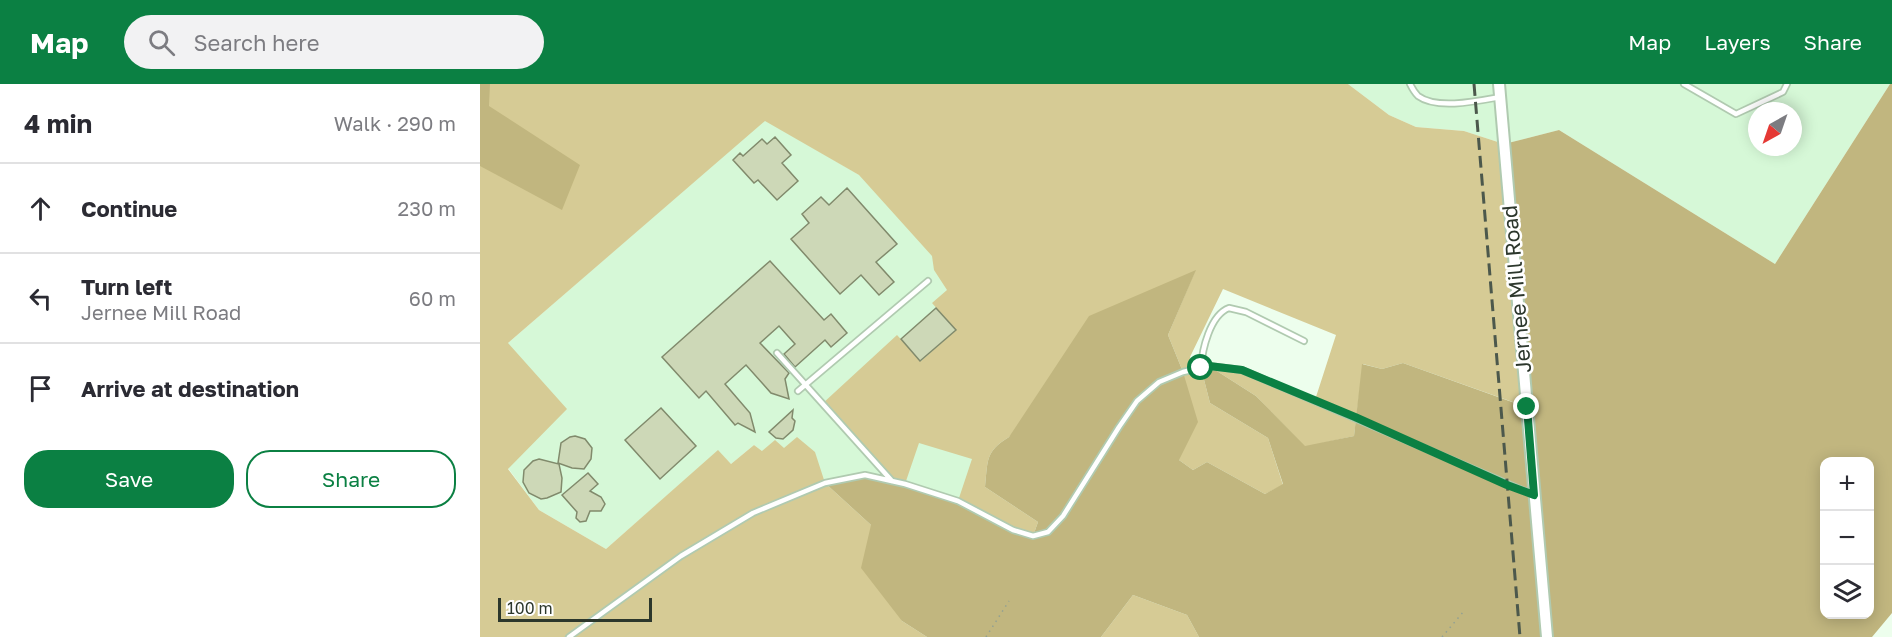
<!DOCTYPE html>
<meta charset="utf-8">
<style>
body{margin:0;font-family:"Golos Text",sans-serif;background:#f2f2f3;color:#2b2b33}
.controls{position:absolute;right:18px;bottom:18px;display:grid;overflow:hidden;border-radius:12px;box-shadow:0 3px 15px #0003}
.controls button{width:54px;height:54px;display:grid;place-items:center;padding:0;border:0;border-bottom:2px solid #e1e1e2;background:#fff;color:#2b2b33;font:30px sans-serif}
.compass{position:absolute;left:1268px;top:18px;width:54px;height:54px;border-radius:50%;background:#fff;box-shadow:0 3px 15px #0003;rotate:220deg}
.scale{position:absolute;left:18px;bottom:15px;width:154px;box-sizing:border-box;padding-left:6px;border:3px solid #2c372c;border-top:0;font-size:16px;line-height:21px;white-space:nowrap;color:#2c372c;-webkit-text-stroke:4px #fff;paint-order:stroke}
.stop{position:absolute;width:18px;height:18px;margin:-14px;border:4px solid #0b8043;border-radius:50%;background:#fff}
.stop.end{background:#0b8043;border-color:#fff;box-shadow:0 2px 6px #0008}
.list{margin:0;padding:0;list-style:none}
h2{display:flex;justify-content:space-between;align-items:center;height:78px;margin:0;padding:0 24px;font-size:26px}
h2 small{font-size:20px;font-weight:400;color:#7c7c81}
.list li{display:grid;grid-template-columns:39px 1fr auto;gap:18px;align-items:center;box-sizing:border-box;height:90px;padding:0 24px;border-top:2px solid #e1e1e2}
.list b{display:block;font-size:22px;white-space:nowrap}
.list p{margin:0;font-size:20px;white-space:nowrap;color:#7c7c81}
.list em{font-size:20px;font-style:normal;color:#7c7c81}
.actions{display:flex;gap:12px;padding:18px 24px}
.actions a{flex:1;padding:14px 0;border:2px solid #0b8043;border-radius:24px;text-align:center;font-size:21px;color:#0b8043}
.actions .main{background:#0b8043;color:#fff}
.icon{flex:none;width:33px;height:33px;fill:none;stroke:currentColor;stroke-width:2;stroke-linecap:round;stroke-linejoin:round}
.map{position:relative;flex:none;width:1412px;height:553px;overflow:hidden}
header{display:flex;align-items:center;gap:36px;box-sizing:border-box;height:84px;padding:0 30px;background:#0b8043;color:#fff}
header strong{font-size:28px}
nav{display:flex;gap:33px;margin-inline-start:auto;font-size:21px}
.search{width:420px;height:54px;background:#f2f2f3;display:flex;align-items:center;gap:15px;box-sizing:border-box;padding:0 21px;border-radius:33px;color:#7c7c81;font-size:22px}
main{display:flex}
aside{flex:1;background:#fff}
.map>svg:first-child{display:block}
.built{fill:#d6f8d7;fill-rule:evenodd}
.green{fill:#d6cb95}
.forest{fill:#c1b67f;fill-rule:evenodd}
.building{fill:#cdd8b7;stroke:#818a6c;stroke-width:1.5}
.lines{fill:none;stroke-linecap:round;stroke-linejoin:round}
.service-casing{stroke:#b0cab0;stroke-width:8}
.tertiary-casing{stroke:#b0cab0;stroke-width:14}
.path{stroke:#92a092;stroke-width:1.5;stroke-dasharray:1.5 4.5;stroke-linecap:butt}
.service{stroke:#fff;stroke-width:4.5}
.tertiary{stroke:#fff;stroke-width:10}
.rail{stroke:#4c584c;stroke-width:3;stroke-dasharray:12 6;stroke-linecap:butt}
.route{stroke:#0b8043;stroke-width:8}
.labels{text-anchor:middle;stroke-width:5;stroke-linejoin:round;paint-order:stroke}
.street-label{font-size:21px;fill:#2c372c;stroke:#fff}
</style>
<header>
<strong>Map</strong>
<div class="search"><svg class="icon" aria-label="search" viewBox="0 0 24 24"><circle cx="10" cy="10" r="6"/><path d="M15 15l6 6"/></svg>Search here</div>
<nav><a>Map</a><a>Layers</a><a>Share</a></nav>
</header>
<main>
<aside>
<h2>4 min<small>Walk · 290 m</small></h2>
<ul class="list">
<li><svg class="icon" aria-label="ahead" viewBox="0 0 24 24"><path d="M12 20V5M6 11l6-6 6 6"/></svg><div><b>Continue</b></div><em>230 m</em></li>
<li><svg class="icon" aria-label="left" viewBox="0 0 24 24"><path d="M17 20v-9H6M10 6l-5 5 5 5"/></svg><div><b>Turn left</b><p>Jernee Mill Road</p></div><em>60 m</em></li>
<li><svg class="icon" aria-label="arrive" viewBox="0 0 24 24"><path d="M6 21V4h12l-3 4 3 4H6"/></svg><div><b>Arrive at destination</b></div></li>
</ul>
<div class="actions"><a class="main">Save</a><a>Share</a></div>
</aside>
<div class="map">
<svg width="1412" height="553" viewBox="0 0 1412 553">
<rect width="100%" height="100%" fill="#edfeed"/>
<path class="built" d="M868,0H1410L1295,180L1079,46L1024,60L984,47L936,43L909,31ZM1277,27H1313V63H1277Z
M285,36L484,152L495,426L345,399L304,364L282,367L274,361L251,380L238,367L126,465L59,426L28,384V259Z"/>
<path class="green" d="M0,0H868L909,31L936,43L984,47L1024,60L1047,323L923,279L902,285L883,280L874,352L825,363L776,312L729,282L762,286L835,316L856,251L743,205L710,273L713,286L721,284L730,319L788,354L803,401L785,410L727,378L713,386L699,376L703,288L688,251L715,187L529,353C505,368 508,376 505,403L558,438L553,452L533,446L478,417L492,375L439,359L425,400L412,397L342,320L417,251L441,277L476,246L452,219L467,206L454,186L452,172L379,91L285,37L28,259L87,325L28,385L59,426L126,465L238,366L251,380L274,361L282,367L295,356L304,364L317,353L335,368L345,399L391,441L422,537L447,553H0Z
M653,511L707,531L719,553H621Z"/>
<path class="forest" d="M0,0H10L9,22L100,81L82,126L0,82Z
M1410,0H1412V529L1392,553H719L707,531L653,511L621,553H447L422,537L381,484L391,441L345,399L385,391L478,417L533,446L553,452L558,438L505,403C508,376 505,368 529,353L609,232L716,186L688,251L703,288L718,338L699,376L713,386L727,378L785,410L803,400L788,354L730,319L721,284L729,282L776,312L825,362L874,352L882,280L902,285L923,279L1046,323L1024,60L1079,46L1295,180ZM1344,378H1390V530H1344Z"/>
<path class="building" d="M295,53L311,71L302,79L318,97L297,116L278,96L274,99L253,76L260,69L263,72L282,55L287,60Z
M367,104L417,160L396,178L414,198L399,211L381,191L360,210L311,155L329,139L322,130L341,113L349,121Z
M290,177L344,236L351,230L367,249L351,263L345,256L315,283L304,270L315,260L299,242L280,259L309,289L305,295L309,315L291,309L266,281L245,300L270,329L275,348L258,339L255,341L226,307L219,314L182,273Z
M456,224L476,246L440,277L421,255Z
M181,324L216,362L180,395L145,356Z
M313,326L312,334L315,337L313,346L303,355L296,354L289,348Z
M95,352L105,355L112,364L111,375L104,385L92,384L78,379L81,359L90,353Z
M59,375L79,380L82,394L81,408L67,414L61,415L49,409L43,398L44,386L53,377Z
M108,389L118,400L110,407L121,413L125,420L121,427H110L106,437L100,438L96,434L97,428L82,411Z"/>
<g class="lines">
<defs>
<path id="service" d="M930,0C932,4 935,9 938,12C957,26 998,17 1020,13
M1204,0L1256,30L1303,8L1307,0
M297,269L412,397
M721,284C722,266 730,231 749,224L766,228L824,257
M318,307L448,197
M89,553L201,472L273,429L345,399L385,391L425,400L478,417L533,446L553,452L568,448L583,432L639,343L657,317L679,298L703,288L729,282L762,286L1054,411"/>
<path id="tertiary" d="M1019,0L1067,553"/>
</defs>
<use href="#service" class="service-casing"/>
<use href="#tertiary" class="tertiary-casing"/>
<path class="path" d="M506,553L529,517
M962,553L984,527"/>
<use href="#service" class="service"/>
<use href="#tertiary" class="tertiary"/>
<path class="rail" d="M994,0L1040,553"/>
</g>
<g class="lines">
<path class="route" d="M721,284L729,282L762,286L875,333L1027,401L1054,411L1047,323"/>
</g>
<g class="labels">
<g class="street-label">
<text transform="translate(1037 205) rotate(-95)" y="7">Jernee Mill Road</text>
</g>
</g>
</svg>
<div class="controls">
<button>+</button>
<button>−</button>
<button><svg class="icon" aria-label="layers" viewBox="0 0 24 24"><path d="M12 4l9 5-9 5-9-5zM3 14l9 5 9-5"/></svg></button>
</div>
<svg class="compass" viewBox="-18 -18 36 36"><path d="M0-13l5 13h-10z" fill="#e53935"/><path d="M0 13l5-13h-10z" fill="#7c7c81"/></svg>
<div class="scale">100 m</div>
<div class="stop" style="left:721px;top:284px"></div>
<div class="stop end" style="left:1047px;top:323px"></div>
</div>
</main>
